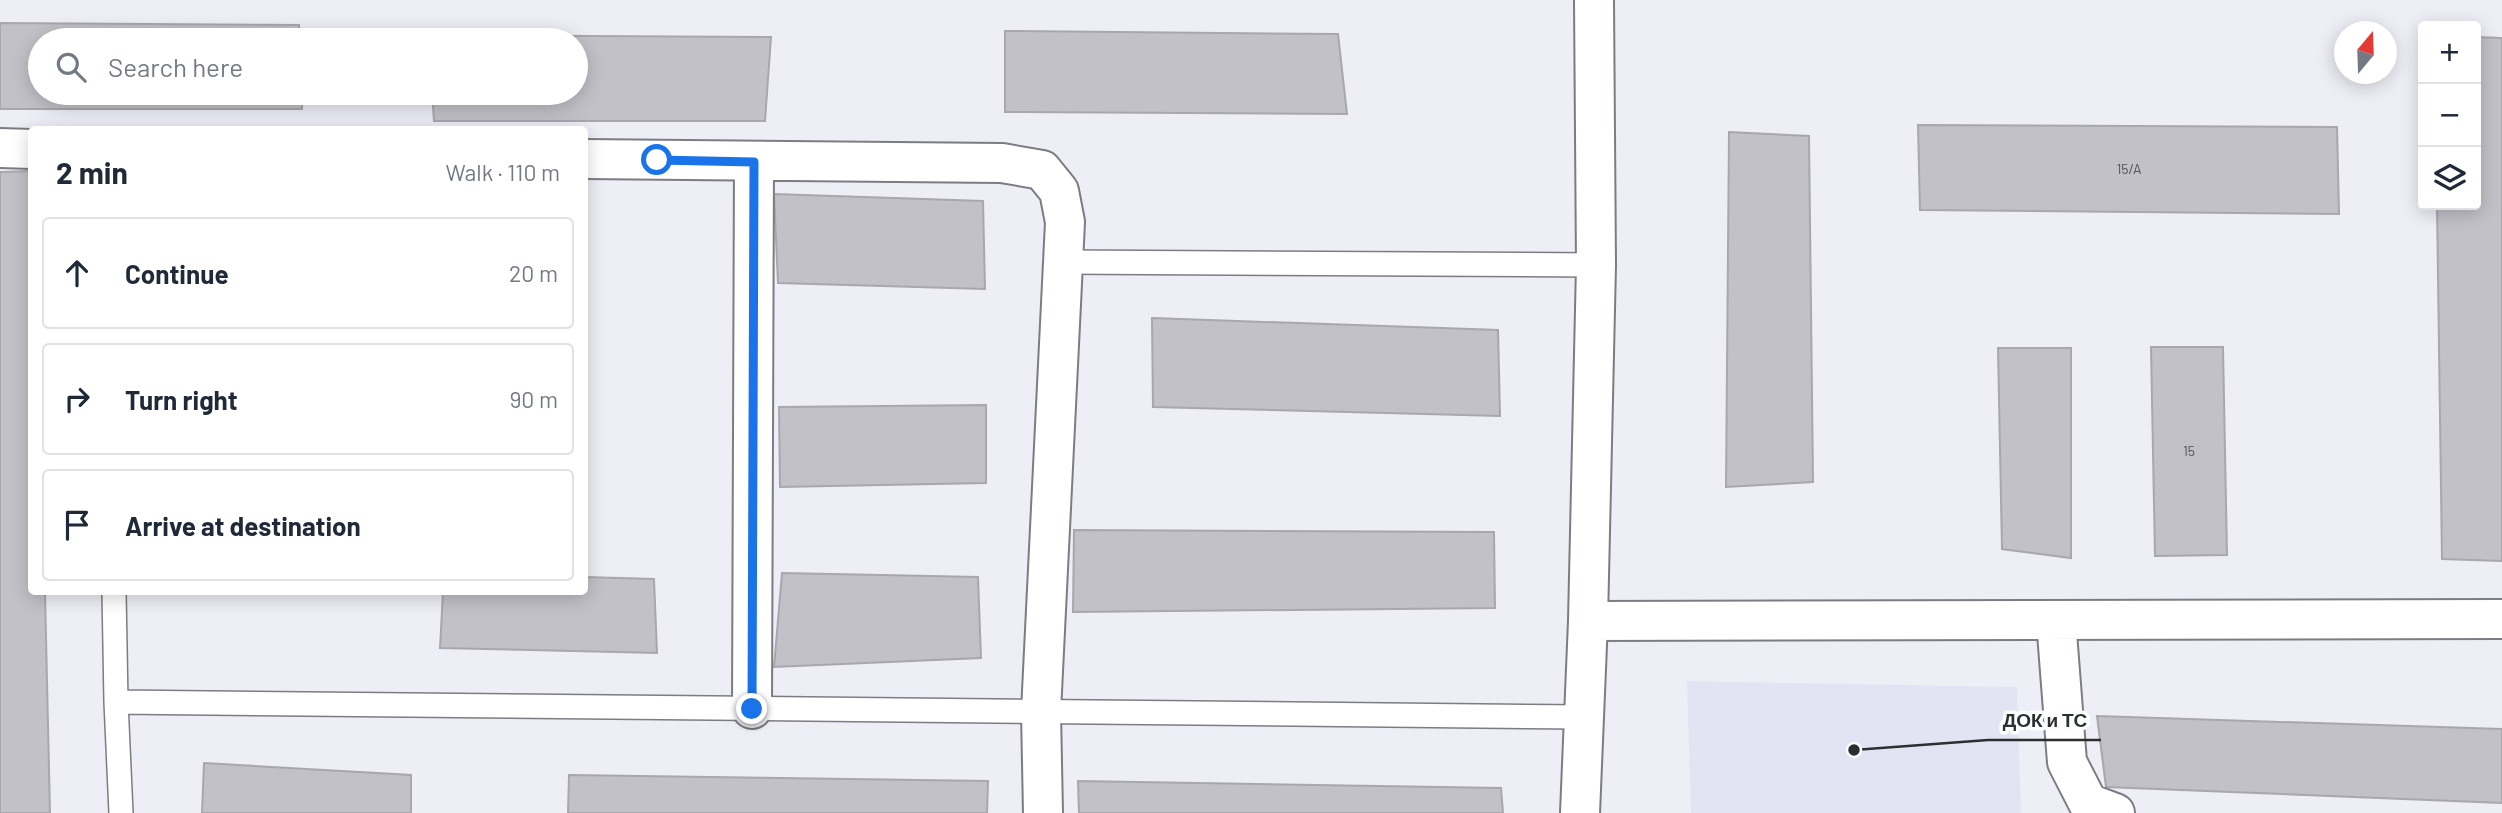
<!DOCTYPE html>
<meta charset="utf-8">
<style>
body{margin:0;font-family:Barlow,sans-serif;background:#f2f2f3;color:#1f2937}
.controls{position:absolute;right:21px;top:21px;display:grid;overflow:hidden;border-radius:7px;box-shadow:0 4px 18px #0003}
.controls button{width:63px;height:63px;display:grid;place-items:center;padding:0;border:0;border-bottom:2px solid #e0e1e3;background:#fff;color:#1f2937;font:35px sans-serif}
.compass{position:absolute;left:2334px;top:21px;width:63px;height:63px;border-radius:50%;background:#fff;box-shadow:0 4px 18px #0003;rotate:19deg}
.stop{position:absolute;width:21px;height:21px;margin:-16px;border:5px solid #1a73e8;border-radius:50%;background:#fff}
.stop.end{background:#1a73e8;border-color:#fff;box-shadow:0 2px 7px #0008}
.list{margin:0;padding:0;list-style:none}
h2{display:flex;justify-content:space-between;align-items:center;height:91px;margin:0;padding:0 28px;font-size:30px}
h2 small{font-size:23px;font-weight:400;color:#747a83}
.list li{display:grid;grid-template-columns:46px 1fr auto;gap:21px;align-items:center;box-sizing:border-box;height:112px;margin:0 14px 14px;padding:0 14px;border:2px solid #e0e1e3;border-radius:7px}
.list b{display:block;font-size:26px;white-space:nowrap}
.list em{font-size:23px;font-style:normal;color:#747a83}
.icon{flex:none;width:38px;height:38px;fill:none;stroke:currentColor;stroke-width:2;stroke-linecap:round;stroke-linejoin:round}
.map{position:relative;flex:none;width:2502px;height:813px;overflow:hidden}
.search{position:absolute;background:#fff;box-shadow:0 4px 18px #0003;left:28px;top:28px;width:560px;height:77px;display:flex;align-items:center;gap:18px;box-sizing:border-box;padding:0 24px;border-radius:38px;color:#747a83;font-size:26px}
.panel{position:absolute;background:#fff;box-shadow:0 4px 18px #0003;left:28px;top:126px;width:560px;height:469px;border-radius:7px}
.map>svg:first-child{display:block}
.built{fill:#e3e4f3}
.building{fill:#c2c1c8;stroke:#a8a7ae;stroke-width:2}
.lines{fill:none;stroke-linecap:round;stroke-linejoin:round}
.service-casing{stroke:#7c7c83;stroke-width:26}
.minor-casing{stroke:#7c7c83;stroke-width:42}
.service{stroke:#fff;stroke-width:23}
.minor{stroke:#fff;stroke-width:38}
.route{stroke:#1a73e8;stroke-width:9}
.labels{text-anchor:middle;stroke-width:7;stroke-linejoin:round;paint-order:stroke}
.number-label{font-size:14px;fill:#525356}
.leader{fill:none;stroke:#2d2e30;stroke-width:2.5}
.callout-dot{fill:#2d2e30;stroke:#fcfdfe;stroke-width:2.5}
.callout-label{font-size:19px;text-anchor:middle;font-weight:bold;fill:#2d2e30;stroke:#fcfdfe;stroke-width:7;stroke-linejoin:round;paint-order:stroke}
</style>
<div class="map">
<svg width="2502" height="813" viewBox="0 0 2502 813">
<rect width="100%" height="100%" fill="#eeeff6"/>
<path class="built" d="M1687,681L2017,687L2021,813H1691Z"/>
<path class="building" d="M0,23L299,25L300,40H40V93H302V109H0Z
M1005,31L1338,34L1347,114L1005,112Z
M429,35L771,37L765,121H434L432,93H576V40H429Z
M2476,37L2502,38V561L2442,559L2437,205H2476Z
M1918,125L2337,127L2339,214L1920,210Z
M1729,132L1809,136L1813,482L1726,487Z
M32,171V592H45L50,813H0V172Z
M774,194L983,201L985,289L778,283Z
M1152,318L1498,330L1500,416L1153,407Z
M2151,347H2223L2227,555L2155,556Z
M1998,348H2071V558L2002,549Z
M986,405V483L780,487L779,407Z
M1074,530L1494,532L1495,608L1073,612Z
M782,573L978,577L981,658L774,667Z
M584,577L654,579L657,653L440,648L443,592H584Z
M2097,716L2502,729V803L2106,787Z
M204,763L411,775V813H202Z
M569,775L988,781L987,813H568Z
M1078,781L1501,788L1503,813H1079Z"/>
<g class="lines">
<defs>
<path id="service" d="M1063,262L1596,265
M114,592L116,702L121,813
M116,702L1584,717"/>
<path id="minor" d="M0,148L32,149
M584,159L1002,163L1042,170L1059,191L1065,222L1041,712L1043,813
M2056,620L2067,762L2088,803L2115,813
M1588,621L2502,619
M752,709L754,162
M1580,813L1588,621L1596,265L1594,0"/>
</defs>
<use href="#service" class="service-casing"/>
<use href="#minor" class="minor-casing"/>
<use href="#service" class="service"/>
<use href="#minor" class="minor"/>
</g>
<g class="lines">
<path class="route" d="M657,160L754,162L752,709"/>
</g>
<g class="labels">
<g class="number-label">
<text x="2129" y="174">15/A</text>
<text x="2189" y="456">15</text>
</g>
</g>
<path class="leader" d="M1854 750L1988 740H2101"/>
<circle class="callout-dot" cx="1854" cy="750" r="7"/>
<g class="callout-label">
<text x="2045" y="727">ДОК и ТС</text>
</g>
</svg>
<div class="controls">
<button>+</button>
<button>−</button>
<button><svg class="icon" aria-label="layers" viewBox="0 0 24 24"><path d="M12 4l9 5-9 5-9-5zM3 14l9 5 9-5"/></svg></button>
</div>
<svg class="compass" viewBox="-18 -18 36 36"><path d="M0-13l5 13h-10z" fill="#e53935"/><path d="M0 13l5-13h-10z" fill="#747a83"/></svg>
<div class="stop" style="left:657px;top:160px"></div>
<div class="stop end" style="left:752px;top:709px"></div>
<div class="search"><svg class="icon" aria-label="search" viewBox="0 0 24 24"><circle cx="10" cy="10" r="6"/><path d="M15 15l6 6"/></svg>Search here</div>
<section class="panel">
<h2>2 min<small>Walk · 110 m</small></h2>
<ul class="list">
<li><svg class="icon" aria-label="ahead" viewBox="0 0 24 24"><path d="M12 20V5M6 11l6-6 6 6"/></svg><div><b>Continue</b></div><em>20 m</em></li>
<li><svg class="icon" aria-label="right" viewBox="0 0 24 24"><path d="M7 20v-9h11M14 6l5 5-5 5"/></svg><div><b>Turn right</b></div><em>90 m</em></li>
<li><svg class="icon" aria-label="arrive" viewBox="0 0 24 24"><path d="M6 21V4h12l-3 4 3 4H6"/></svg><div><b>Arrive at destination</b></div></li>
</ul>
</section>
</div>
